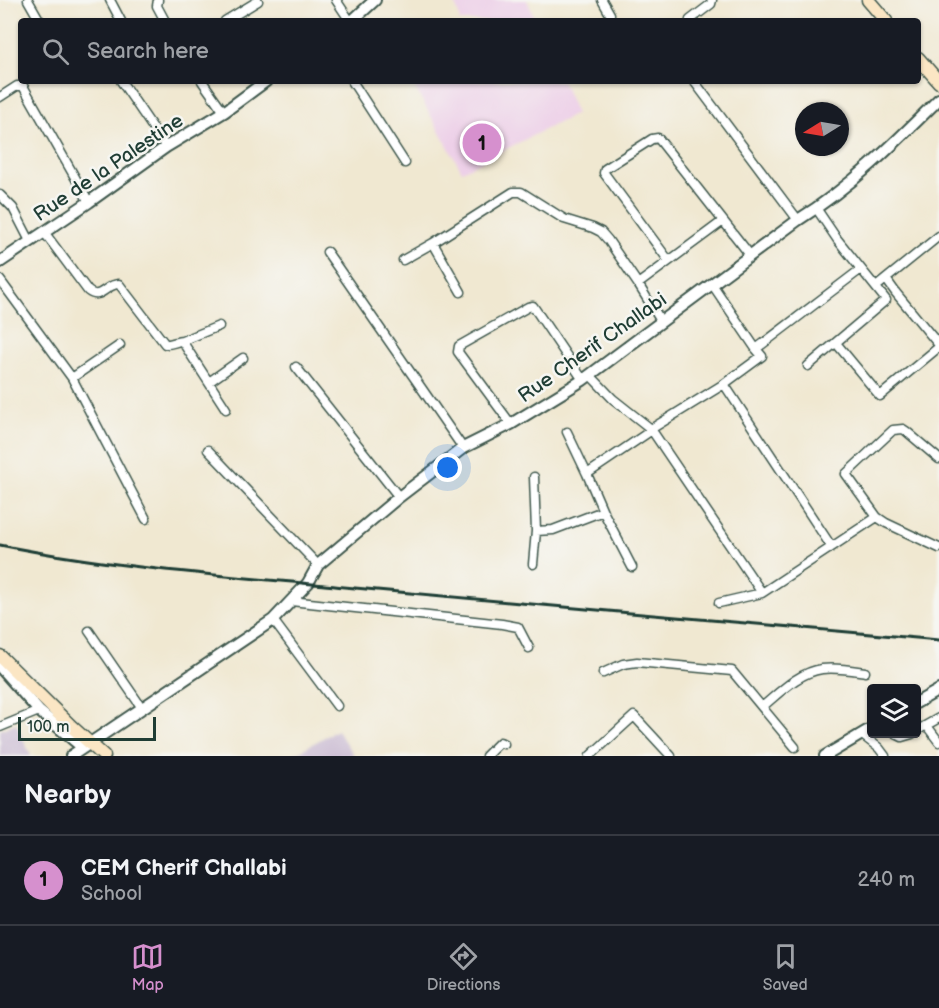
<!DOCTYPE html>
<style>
body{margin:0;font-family:"Balsamiq Sans",sans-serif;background:#20242c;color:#f1f3f6}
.controls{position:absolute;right:18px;bottom:18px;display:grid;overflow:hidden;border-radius:6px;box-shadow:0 2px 4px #0004}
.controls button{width:54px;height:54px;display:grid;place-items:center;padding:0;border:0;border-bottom:2px solid #363941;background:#171b24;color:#f1f3f6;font:30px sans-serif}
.compass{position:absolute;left:795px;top:102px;width:54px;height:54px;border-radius:50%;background:#171b24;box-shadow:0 2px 4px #0004;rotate:259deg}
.scale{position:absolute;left:18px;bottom:15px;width:138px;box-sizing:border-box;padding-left:6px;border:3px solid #1f3d34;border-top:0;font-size:16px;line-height:21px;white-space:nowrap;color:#1f3d34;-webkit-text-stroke:4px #f6f6f2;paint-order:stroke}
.you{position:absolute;left:448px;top:468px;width:21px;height:21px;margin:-15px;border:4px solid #fff;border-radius:50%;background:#1a73e8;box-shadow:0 0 0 9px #1a73e833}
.badge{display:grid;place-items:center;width:39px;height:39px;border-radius:50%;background:#d690ce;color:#111;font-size:20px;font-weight:700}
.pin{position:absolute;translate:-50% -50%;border:3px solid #fff;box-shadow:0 2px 6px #0006}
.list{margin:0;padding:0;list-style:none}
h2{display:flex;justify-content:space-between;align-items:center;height:78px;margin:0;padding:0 24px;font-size:26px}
h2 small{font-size:20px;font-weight:400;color:#9ea1a6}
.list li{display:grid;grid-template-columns:39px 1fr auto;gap:18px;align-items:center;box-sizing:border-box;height:90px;padding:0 24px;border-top:2px solid #363941}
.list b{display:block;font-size:22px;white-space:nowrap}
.list p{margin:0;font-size:20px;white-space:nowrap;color:#9ea1a6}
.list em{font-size:20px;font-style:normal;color:#9ea1a6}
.icon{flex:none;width:33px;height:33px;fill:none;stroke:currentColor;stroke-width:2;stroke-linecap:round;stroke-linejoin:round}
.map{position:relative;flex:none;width:939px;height:756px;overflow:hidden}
.search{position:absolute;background:#171b24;box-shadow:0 2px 4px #0004;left:18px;right:18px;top:18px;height:66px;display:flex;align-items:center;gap:15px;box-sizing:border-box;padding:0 21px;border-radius:6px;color:#9ea1a6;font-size:22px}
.sheet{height:168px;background:#171b24}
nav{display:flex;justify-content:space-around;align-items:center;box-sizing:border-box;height:84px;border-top:2px solid #363941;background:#171b24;font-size:16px;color:#9ea1a6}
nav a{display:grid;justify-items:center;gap:3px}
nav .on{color:#d690ce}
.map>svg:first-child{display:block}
.built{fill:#edd0e8}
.industrial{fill:#ccbed4}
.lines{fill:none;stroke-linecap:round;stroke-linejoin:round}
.minor-casing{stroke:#3e574c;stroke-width:11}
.tertiary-casing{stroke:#3e574c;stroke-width:14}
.secondary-casing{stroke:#3e574c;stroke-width:15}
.minor{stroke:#fff;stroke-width:8}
.tertiary{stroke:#fff;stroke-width:10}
.secondary{stroke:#fbe6c4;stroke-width:12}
.rail{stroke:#1f3d34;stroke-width:3}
.labels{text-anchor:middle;stroke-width:5;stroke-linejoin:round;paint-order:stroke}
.street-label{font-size:20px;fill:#1f3d34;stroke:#f6f6f2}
</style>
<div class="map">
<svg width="939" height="756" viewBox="0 0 939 756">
<rect width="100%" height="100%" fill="#f6f6f2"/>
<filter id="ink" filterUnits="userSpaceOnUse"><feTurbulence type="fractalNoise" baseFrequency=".0167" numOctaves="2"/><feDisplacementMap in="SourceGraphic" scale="12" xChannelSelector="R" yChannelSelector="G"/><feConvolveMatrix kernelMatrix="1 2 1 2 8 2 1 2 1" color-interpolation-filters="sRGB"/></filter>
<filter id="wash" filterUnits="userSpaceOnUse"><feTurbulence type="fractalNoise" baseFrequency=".008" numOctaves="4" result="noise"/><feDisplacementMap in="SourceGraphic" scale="24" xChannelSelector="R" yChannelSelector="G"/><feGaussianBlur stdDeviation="1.35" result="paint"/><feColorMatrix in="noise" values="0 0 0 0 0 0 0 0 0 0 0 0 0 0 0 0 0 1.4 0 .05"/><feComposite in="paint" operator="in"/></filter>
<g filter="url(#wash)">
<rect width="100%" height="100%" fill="#f0e8d1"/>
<path class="built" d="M454,0H527L536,21H458L460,19Z
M420,81H562L576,114L462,171L415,88Z"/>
<path class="industrial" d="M16,723L31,756H0V730Z
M337,730L354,756H291Z"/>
</g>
<g filter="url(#ink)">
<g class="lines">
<defs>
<path id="minor" d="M28,0L40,21
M110,0L121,21
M158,0L157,6L165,21
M336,0L350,21
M602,0L610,14
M690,20L711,4L712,0
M225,21L258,1
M121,81L166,147
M202,81L224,112
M352,81L405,163
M694,81L798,220
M0,97L17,86H23L89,202
M0,195L13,208L30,241
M44,232L88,291C101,301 105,284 119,284L165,344C171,345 176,341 182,341L226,409
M433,243L461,292
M327,252L463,448
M403,260L433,243L513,192H521L564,219L593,228L601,232L608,240L638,284L661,321
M669,261L604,173L605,169L652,139L658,138L750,255
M886,279L896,293L939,345
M0,280L72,378L120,345
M638,284L723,221
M712,284L756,349L861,269
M876,287L939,236
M182,341L219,326
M836,343L880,396L939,347
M808,366L886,300L837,239L816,208
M296,367L399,497
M590,375L613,399L651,429L724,384L762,356L756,349
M72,378L146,519
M209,382L243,358
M724,384L831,546
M511,424L458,352L459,346L528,307L533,306L583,380
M567,432L587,474L649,432L651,429L762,593
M208,450L318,565
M534,477L536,531L553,530L603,511L587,474
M603,511L632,567
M877,517L846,474L893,430L903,429L906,431L939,459
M533,564L536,531
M291,601L502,624L518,627L529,648
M719,603L762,593L877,517L886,523L939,548
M273,620L337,706
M89,631L142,708
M603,673L623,664L637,662L732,671L795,747
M762,707C779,693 799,672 822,669C836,667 852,670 865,672
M927,726L939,742
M0,727L39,711
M916,731L939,718
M861,734L879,748L885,756
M896,734L902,737L912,734
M486,756L500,742L504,744
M590,756L634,716L671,756"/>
<path id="tertiary" d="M352,21L375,0
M0,262L89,202L166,147L224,112L266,81
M0,667L39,711L83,748
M916,703L939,690
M71,756L273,620L308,583L318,565L399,497L463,448L511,424L583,380L798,220C851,187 895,143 939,99
M825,756L872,728"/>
<path id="secondary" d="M868,0L886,21
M918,58L939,82
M0,656L72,727L104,756"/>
</defs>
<use href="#minor" class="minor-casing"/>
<use href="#tertiary" class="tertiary-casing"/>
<use href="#secondary" class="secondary-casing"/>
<use href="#minor" class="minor"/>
<use href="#tertiary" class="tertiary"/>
<use href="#secondary" class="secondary"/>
<path class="rail" d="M0,545C113,568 229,576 344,587C542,606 741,622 939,640"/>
</g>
</g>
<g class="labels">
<g class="street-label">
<text transform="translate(108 167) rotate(-34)" y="7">Rue de la Palestine</text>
<text transform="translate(592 347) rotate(-35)" y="7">Rue Cherif Challabi</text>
</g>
</g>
</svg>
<div class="controls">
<button><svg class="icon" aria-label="layers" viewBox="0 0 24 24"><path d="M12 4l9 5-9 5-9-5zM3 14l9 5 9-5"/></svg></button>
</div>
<svg class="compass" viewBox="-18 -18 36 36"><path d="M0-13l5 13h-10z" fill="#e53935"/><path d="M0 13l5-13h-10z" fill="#9ea1a6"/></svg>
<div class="scale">100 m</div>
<div class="you"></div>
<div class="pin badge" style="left:482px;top:143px">1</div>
<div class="search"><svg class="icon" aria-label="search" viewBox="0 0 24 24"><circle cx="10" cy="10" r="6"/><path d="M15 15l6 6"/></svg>Search here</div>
</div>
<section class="sheet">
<h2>Nearby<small></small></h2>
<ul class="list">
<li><span class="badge">1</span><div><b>CEM Cherif Challabi</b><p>School</p></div><em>240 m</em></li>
</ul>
</section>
<nav>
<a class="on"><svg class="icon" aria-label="map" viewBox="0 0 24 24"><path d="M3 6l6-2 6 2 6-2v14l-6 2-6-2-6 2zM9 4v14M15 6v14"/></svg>Map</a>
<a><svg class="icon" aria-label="directions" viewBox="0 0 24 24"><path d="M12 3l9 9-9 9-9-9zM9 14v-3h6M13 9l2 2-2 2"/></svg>Directions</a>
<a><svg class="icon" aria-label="saved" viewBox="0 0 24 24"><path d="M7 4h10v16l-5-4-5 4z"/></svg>Saved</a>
</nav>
